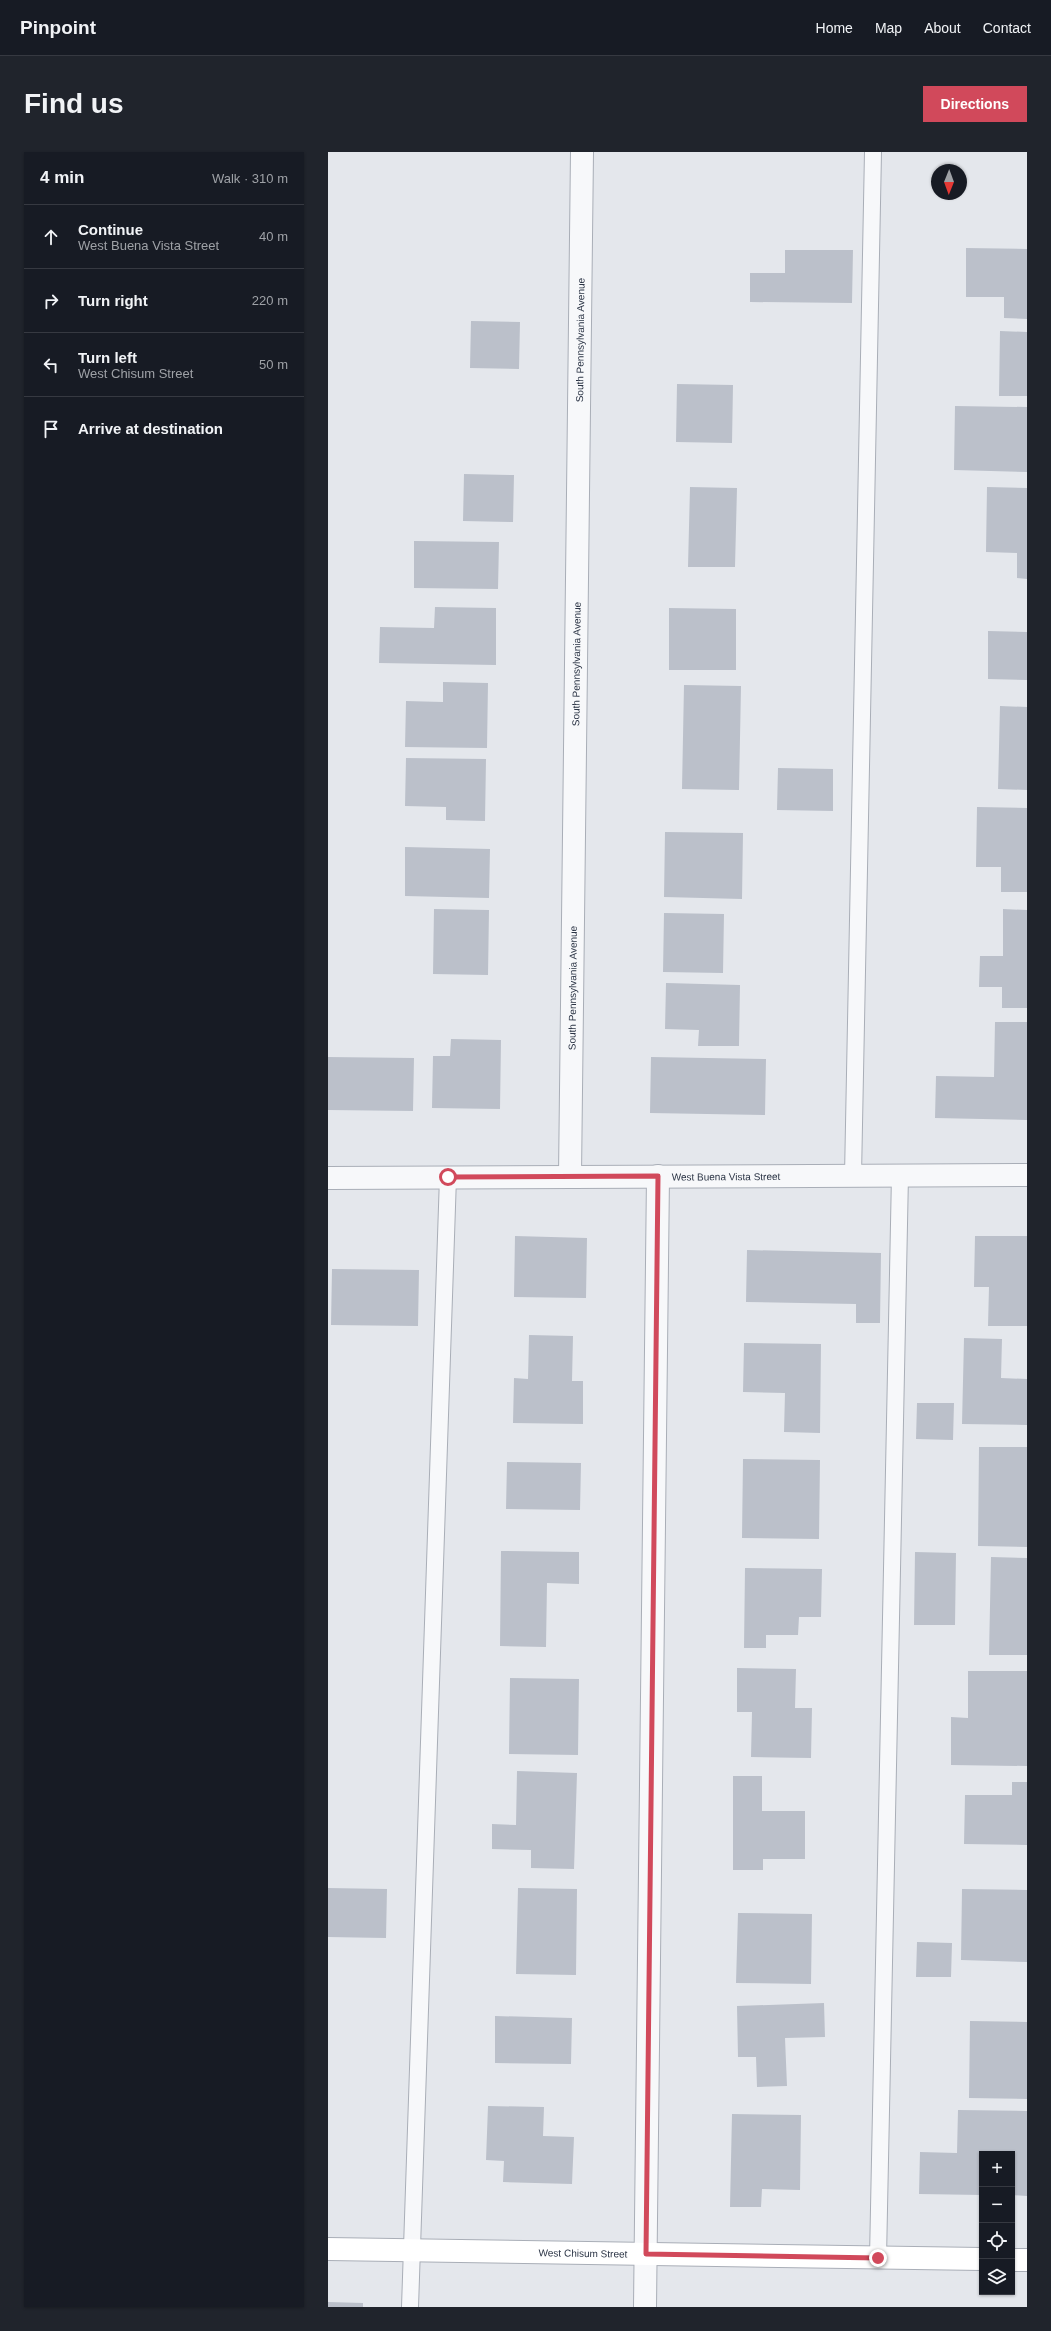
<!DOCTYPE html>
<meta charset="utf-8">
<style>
body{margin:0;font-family:Helvetica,sans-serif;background:#20242c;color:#f1f3f6}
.controls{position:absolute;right:12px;bottom:12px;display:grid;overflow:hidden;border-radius:0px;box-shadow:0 1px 3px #0004}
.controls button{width:36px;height:36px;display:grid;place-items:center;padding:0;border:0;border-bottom:1px solid #363941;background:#171b24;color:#f1f3f6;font:20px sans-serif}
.compass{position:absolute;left:603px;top:12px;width:36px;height:36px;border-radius:50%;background:#171b24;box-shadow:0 1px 3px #0004;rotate:181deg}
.stop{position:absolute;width:12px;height:12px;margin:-9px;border:3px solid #d1495b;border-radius:50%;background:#fff}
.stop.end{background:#d1495b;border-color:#fff;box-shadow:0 1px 4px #0008}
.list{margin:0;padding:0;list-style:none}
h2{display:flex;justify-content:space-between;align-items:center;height:52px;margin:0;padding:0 16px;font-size:17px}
h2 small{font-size:13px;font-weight:400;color:#9ea1a6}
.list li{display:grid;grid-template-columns:26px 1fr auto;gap:12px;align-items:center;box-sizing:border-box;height:64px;padding:0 16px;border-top:1px solid #363941}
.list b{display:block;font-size:15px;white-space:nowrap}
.list p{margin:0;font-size:13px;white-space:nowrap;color:#9ea1a6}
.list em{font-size:13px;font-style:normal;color:#9ea1a6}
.icon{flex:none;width:22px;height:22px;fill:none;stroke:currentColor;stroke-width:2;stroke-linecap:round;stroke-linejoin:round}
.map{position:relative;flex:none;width:699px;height:2155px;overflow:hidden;border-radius:0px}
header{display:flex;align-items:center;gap:24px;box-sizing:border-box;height:56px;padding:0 20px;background:#171b24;border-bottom:1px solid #363941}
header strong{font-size:19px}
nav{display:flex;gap:22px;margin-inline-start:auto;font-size:14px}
.intro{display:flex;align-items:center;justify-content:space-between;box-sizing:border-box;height:96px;padding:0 24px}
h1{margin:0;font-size:28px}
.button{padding:10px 18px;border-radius:0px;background:#d1495b;color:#fff;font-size:14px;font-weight:700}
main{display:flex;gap:24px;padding:0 24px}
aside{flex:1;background:#171b24;border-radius:0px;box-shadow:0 1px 3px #0004}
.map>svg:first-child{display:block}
.building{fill:#bbc0ca}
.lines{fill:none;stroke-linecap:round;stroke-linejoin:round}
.lane-casing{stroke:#a9aeb7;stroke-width:18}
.street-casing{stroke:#a9aeb7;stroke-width:24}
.secondary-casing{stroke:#a9aeb7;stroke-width:24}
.lane{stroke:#f7f8fa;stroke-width:16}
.street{stroke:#f7f8fa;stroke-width:22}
.secondary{stroke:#fff;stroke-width:22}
.route{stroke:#d1495b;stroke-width:5}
.labels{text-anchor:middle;stroke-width:3.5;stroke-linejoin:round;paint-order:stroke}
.street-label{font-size:10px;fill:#2b3445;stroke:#f4f6f9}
</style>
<header>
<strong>Pinpoint</strong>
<nav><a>Home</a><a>Map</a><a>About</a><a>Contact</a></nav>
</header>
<div class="intro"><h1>Find us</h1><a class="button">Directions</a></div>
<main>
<aside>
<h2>4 min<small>Walk · 310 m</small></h2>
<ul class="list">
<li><svg class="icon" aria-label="ahead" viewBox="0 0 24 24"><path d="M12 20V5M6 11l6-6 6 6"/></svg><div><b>Continue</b><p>West Buena Vista Street</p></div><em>40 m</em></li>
<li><svg class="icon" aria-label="right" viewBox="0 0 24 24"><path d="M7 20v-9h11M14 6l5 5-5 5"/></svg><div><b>Turn right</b></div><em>220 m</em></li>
<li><svg class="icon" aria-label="left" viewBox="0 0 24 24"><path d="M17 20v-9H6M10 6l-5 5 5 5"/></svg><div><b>Turn left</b><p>West Chisum Street</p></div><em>50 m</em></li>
<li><svg class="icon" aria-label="arrive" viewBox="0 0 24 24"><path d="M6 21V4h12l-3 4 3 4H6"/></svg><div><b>Arrive at destination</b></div></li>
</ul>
</aside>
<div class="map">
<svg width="699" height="2155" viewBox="0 0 699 2155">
<rect width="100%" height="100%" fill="#e4e7ec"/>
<path class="building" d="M638,96L699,97V167L676,166V145H638Z
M457,98H525L524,151L422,150V121H457Z
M143,169L192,170L191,217L142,216Z
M672,179L699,180V244H671Z
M349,232L405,233L404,291L348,290Z
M627,254L699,255V320L626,318Z
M136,322L186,323L185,370L135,369Z
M362,335L409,336L407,415H360Z
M659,335L699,336V427L689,426V401L658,400Z
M86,389L171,390L170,437L86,436Z
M107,455L168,456V513L51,511L52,475L106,476Z
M341,456L408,457V518H341Z
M660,479L699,480V528L660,527Z
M115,530L160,531L159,596L77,595L78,549L115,550Z
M356,533L413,534L411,638L354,637Z
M672,554L699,555V638L670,637Z
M78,606L158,607L157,669L118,668V655L77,654Z
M450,616L505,617V659L449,658Z
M649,655L699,656V740H673V715H648Z
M337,680L415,681L414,747L336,745Z
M77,695L162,697L161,746L77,744Z
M106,757L161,758L160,823L105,822Z
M675,757L699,758V856H674V835H651L652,804H675Z
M336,761L396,762L395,821L335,820Z
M338,831L412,833L411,894H370L371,878L337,877Z
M667,870H699V968L607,966L608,924L666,925Z
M123,887L173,888L172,957L104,956L105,904H122Z
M0,905L86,906L85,959L0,958Z
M323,905L438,907L437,963L322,961Z
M187,1084L259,1086L258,1146L186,1145Z
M647,1084H699V1174H660L661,1135H646Z
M419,1098L553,1101L552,1171H528V1152L418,1150Z
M4,1117L91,1118L90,1174L3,1173Z
M201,1183L245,1184L244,1229H255V1272L185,1271L186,1226L200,1227Z
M636,1186L674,1187L673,1226L699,1227V1273L634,1272Z
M416,1191L493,1192L492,1281L456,1280L457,1241L415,1240Z
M589,1251H626L625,1288L588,1287Z
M651,1295H699V1395L650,1394Z
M415,1307L492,1308L491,1387L414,1386Z
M179,1310L253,1311L252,1358L178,1357Z
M173,1399L251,1400V1432L219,1431L218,1495L172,1494Z
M587,1400L628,1401L627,1473H586Z
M663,1405L699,1406V1503H661Z
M417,1416L494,1417L493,1465H471L470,1483H438V1496H416Z
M409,1516L468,1517L467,1556H484L483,1606L423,1605L424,1560H409Z
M640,1519H699V1614L623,1613V1565L640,1566Z
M182,1526L251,1527L250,1603L181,1602Z
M189,1619L249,1621L246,1717L203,1716V1698L164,1697V1672L188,1673Z
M405,1624H434V1659H477V1707H435V1718H405Z
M684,1630H699V1693L636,1692L637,1643H684Z
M0,1736L59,1737L58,1786L0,1785Z
M190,1736L249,1737L248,1823L188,1822Z
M634,1737L699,1738V1810L633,1808Z
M410,1761L484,1762L483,1832L408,1831Z
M589,1790L624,1791L623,1825H588Z
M496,1851L497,1885L457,1886L459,1934L429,1935L428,1905H410L409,1854Z
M167,1864L244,1866L243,1912L167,1911Z
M642,1869L699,1870V1947L641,1946Z
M160,1954L216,1955L215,1984L246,1985L244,2032L175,2030L176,2009L158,2008Z
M630,1958L699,1959V2044L684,2043V2002H654V2043L591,2042L592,2000L629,2001Z
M404,1962L473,1963L472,2038L434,2037L433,2055H402Z
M0,2150L35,2151V2155H0Z"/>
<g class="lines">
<defs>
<path id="lane" d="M525,1024L545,0
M550,2106L572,1023
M82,2155L120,1025"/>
<g id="street">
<path id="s1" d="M242,1024L254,0"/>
<path id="s2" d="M0,1026L699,1023"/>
<path d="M317,2155L330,1024"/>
</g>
<g id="secondary">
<path id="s3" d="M0,2097L654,2107"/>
<path d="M684,2108H699"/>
</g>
</defs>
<use href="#lane" class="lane-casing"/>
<use href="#street" class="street-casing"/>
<use href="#secondary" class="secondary-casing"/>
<use href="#lane" class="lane"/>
<use href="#street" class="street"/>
<use href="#secondary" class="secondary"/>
</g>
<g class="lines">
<path class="route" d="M120,1025L330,1024L318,2102L550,2106"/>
</g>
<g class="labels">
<g class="street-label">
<text dy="4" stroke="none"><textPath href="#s1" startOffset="836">South Pennsylvania Avenue</textPath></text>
<text dy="4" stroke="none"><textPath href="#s1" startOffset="512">South Pennsylvania Avenue</textPath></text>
<text dy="4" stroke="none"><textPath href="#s1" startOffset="188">South Pennsylvania Avenue</textPath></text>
<text dy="4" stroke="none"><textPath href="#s2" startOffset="398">West Buena Vista Street</textPath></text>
<text dy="4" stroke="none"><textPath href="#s3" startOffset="255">West Chisum Street</textPath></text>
</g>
</g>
</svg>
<div class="controls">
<button>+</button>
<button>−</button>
<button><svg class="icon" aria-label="locate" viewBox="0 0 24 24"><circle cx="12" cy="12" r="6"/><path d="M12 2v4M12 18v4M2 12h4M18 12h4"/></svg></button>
<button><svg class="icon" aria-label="layers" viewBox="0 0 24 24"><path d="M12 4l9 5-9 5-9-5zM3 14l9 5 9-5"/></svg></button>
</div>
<svg class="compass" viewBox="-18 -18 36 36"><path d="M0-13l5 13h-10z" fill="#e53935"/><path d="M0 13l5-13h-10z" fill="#9ea1a6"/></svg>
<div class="stop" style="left:120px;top:1025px"></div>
<div class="stop end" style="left:550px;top:2106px"></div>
</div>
</main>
